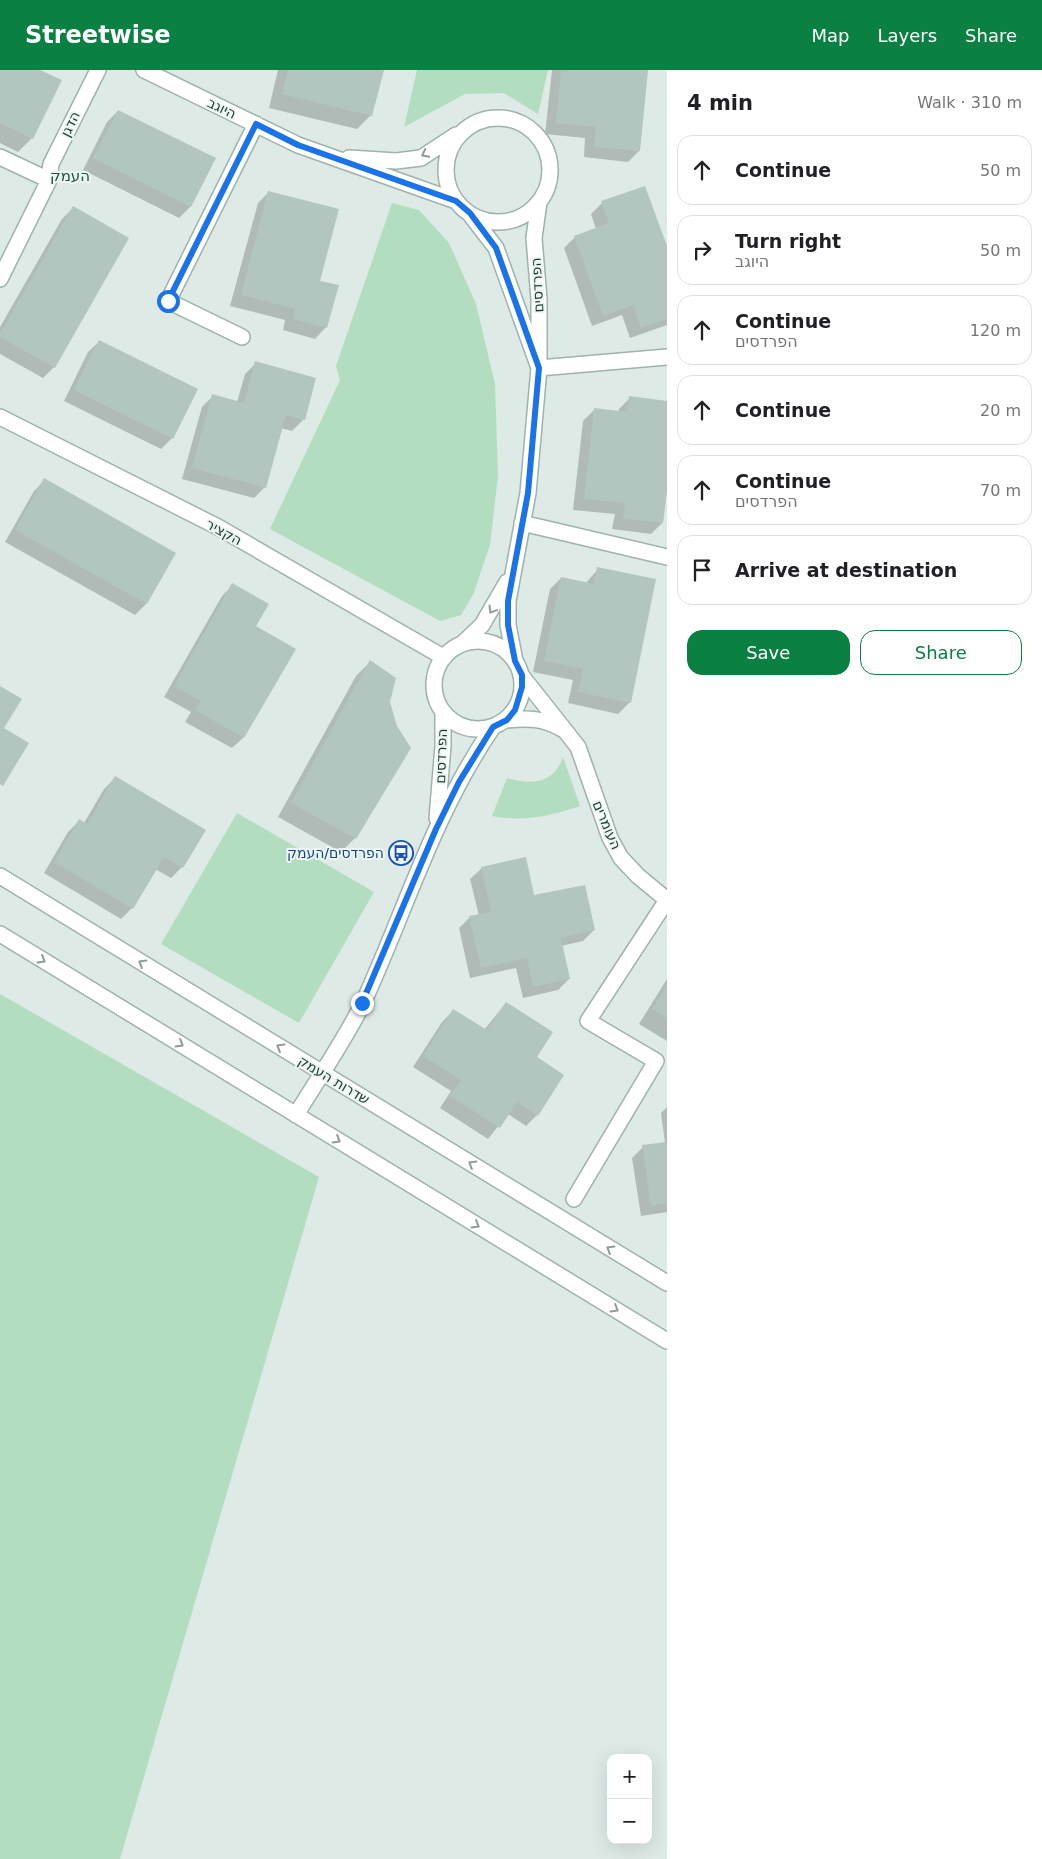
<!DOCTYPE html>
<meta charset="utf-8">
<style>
body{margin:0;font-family:"DejaVu Sans","Noto Sans Hebrew",sans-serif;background:#f2f2f2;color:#202124}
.controls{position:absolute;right:15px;bottom:15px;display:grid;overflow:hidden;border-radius:10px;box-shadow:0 5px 20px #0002}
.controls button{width:45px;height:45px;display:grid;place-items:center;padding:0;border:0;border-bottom:1px solid #e0e0e0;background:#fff;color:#202124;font:25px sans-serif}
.stop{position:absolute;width:15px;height:15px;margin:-11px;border:4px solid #1a73e8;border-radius:50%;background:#fff}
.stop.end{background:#1a73e8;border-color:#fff;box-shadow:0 1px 5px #0008}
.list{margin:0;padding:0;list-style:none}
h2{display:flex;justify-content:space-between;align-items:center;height:65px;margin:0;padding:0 20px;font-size:21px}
h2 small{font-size:16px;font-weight:400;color:#757577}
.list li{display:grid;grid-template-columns:32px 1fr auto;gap:15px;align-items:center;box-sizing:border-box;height:70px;margin:0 10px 10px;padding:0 10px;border:1px solid #e0e0e0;border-radius:15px}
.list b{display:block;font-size:19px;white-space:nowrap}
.list p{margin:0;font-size:16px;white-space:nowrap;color:#757577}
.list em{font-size:16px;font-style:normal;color:#757577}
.actions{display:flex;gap:10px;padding:15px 20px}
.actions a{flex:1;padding:11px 0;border:1px solid #0b8043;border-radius:15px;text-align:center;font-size:18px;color:#0b8043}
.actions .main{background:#0b8043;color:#fff}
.icon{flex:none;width:28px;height:28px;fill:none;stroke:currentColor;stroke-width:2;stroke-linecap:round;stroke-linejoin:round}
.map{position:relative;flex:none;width:667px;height:1789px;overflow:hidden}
header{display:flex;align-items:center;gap:30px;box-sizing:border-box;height:70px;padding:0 25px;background:#0b8043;color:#fff}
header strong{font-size:24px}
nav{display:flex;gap:28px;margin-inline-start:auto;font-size:18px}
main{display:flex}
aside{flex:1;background:#fff}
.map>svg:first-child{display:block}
.green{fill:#b3ddc1}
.shadow{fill:#0003}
.building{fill:#b2c5be}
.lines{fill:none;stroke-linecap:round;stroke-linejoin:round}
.minor-casing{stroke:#a0b2ac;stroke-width:18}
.minor{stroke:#fff;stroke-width:15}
.oneway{stroke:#8e9c9a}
.route{stroke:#1a73e8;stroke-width:6}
.labels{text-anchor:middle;stroke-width:4;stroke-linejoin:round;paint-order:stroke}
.street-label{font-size:14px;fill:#1e3a34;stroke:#edf7f2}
.transit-label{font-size:14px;fill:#164399;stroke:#edf7f2;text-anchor:end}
.neighbourhood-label{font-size:15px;fill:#194d43;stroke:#edf7f2}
</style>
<header>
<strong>Streetwise</strong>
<nav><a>Map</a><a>Layers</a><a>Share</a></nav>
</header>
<main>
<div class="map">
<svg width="667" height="1789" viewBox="0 0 667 1789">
<rect width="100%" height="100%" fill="#ddeae5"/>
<path class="green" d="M417,0H548L538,44L504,23L465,24L404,57Z
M392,133L419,140L449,173L476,234L495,314L498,406L490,475L473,525L461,545L440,551L270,459L340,310L336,296Z
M563,687L580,736C551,746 523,752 492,746L507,708C531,715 554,714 563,687Z
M237,743L374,822L299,953L161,874Z
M0,924L319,1107L120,1789H0Z"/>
<path class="shadow" d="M0,0H38L32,68L18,82L0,73Z
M278,0H382L371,45L357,59L269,38Z
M552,0H647L639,81L628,92L584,87L585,68L545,64Z
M118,41L214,89L190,137L179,148L83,100L107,52Z
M269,122L319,212L326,257L315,269L283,260L285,250L230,236L258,133Z
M602,133L667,180V255L630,268L622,245L592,256L564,178L575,167L596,159L591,144Z
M73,138L54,297L43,308L0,284V257L62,149Z
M100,271L172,368L161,379L64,331L88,282Z
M256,293L303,350L292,361L281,358L265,417L254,428L182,409L202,337L213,326L237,332L245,304Z
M630,328L667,332V410L662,453L651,464L612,459L615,444L573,440L583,351L594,340L618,343L619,339Z
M45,410L174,483L146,534L135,545L5,472L34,421Z
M598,499L629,633L618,644L568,633L573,610L533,602L550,519L561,508L586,513Z
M233,515L255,556L243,668L232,678L185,652L191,642L164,627L222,526Z
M370,592L355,768L341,782L278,747L356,606Z
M115,708L204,761L182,797L171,808L155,799L132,838L121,849L44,803L68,762L79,751L84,753L104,719Z
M482,798L594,860L583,871L561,876L569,909L558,920L523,928L516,898L470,908L459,858L470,847L479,846L470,809Z
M667,909V971L639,954Z
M506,933L537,1045L526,1056L508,1044L488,1069L440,1038L451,1021L413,997L442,952L453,941L484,960Z
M667,1037V1142L641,1146L632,1088L643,1077L665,1073L661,1043Z"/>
<path class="building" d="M0,0H40L62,10L33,69L0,53Z
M288,0H384L372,46L282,24Z
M561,0H648L640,81L594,77L596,57L556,53Z
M118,40L216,88L191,137L93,88Z
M645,116L667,176V249L641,258L633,235L603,246L574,166L609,153L601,131Z
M268,121L339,139L320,211L339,215L327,258L293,249L295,239L241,225Z
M73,136L129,168L55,298L0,267V264Z
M99,270L198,319L173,369L74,320Z
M255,291L316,308L305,350L286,345L266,418L192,398L212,324L244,333Z
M629,326L667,331V421L663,453L623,449L625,433L584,429L594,338L627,342Z
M44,408L176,483L147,534L15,460Z
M597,497L656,509L631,633L578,622L583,599L544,591L561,507L594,514Z
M232,513L269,534L256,556L296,579L244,668L195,640L201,631L174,616Z
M370,590L396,608L390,632L397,656L411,678L356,769L291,733Z
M0,616L22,629L4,658L29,673L3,716L0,714Z
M115,706L206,760L183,798L164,787L133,839L54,792L79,749L87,754Z
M526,787L534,825L585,815L595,860L561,868L570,909L533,917L527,888L481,898L469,846L491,842L481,797Z
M667,915V948L652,939Z
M506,932L553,962L537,987L564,1005L538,1046L517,1032L500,1058L450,1026L461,1010L423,986L453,939L487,960Z
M667,1072V1133L651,1136L642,1075Z"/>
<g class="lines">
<defs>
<path id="minor" d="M144,0L298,75L456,131
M446 100a52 52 0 1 1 104 0a52 52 0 1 1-104 0Z
M0,87L49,110
M349,88L396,91L421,88L456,65
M469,143L496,178L539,298V229L534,168L539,132
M0,209L49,110L51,94L98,0
M242,267L168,231L256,54
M0,347L218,457L443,587
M522,453L667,487
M434 615a44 44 0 1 1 88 0a44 44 0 1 1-88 0Z
M463,573L482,555L507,512
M515,591L508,555V531L528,423L539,298L667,287
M521,605L578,677L610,768L621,788L638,806L667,830L588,951L656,991L574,1129
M507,650C528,648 543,648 562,659
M437,748L443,676V643
M0,806L667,1213
M0,864L667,1271
M296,1045C319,1007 345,970 364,931C406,839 435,741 493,657"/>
</defs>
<use href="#minor" class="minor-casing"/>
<use href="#minor" class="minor"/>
</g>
<defs><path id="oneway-chevron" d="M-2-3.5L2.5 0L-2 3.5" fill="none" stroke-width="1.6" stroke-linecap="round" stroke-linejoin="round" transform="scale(1.25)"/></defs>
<g class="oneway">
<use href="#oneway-chevron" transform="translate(425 84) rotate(153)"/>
<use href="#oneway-chevron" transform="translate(492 540) rotate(121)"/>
<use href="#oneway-chevron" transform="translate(42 890) rotate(31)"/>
<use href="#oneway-chevron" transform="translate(142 893) rotate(-149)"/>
<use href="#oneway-chevron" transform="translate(180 974) rotate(31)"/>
<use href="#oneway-chevron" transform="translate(280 977) rotate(-149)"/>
<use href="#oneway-chevron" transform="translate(337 1070) rotate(31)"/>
<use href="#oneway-chevron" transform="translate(472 1094) rotate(-149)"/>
<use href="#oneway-chevron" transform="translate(476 1155) rotate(31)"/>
<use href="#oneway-chevron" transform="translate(610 1179) rotate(-149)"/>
<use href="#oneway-chevron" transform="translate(615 1239) rotate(31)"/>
</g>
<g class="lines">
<path class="route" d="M168,231L256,54L298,75L456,131L470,143L496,178L539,298L528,423L508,531V555L515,591L522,605V617L515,640L507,650L493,657L459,712L436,759L362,933"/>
</g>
<defs>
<symbol id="bus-ring" viewBox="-11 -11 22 22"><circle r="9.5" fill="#edf7f2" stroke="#1a4fb4" stroke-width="1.5"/><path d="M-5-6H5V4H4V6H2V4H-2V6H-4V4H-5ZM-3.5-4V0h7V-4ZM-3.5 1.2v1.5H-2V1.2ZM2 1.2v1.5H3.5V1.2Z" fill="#1a4fb4"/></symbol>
</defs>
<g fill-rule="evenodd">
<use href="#bus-ring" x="387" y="769" width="28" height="28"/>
</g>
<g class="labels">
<g class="street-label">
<text transform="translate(222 38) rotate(26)" y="5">היוגב</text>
<text transform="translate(70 54) rotate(-64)" y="5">הדגן</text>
<text transform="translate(537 215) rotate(-93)" y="5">הפרדסים</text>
<text transform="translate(224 462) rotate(29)" y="5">הקציר</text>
<text transform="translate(441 686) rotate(-88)" y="5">הפרדסים</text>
<text transform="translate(607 755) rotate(67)" y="5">העומרים</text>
<text transform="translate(334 1010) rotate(31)" y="5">שדרות העמק</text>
</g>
<g class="transit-label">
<text x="384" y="788">הפרדסים/העמק</text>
</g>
<g class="neighbourhood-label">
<text x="70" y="111">העמק</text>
</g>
</g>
</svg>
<div class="controls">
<button>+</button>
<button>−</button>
</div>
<div class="stop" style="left:168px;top:231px"></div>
<div class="stop end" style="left:362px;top:933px"></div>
</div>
<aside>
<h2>4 min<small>Walk · 310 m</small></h2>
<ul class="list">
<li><svg class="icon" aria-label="ahead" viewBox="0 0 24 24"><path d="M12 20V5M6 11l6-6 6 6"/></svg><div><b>Continue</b></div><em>50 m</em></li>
<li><svg class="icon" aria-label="right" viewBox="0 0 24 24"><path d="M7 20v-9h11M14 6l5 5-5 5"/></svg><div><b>Turn right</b><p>היוגב</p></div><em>50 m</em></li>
<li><svg class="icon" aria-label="ahead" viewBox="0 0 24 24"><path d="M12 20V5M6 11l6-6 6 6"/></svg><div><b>Continue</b><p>הפרדסים</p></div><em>120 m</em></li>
<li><svg class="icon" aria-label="ahead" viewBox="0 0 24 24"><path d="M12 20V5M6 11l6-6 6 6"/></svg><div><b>Continue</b></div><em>20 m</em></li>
<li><svg class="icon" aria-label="ahead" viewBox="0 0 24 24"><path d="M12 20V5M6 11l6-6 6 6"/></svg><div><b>Continue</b><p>הפרדסים</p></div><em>70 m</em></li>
<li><svg class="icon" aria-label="arrive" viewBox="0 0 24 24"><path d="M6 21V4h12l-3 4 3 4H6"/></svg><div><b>Arrive at destination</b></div></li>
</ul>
<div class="actions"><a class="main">Save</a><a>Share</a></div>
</aside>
</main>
